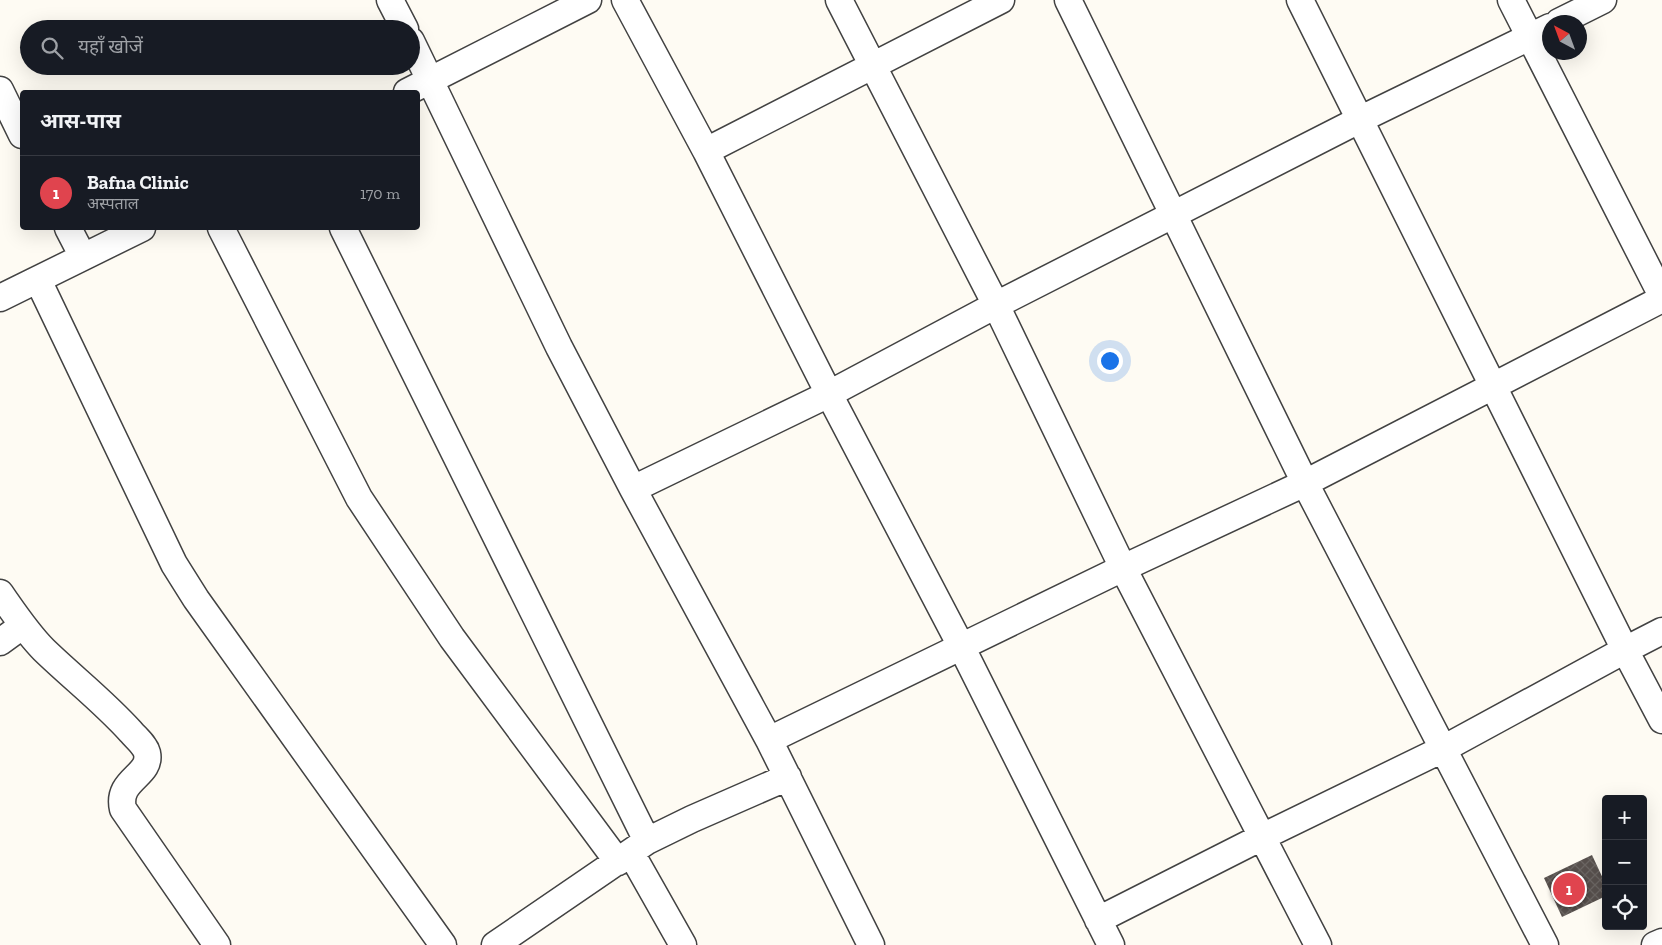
<!DOCTYPE html>
<html lang="hi">
<meta charset="utf-8">
<style>
body{margin:0;font-family:"Zilla Slab","Noto Sans Devanagari",serif;background:#242831;color:#f1f3f6}
.controls{position:absolute;right:15px;bottom:15px;display:grid;overflow:hidden;border-radius:5px;box-shadow:0 5px 20px #0002}
.controls button{width:45px;height:45px;display:grid;place-items:center;padding:0;border:0;border-bottom:1px solid #363941;background:#171b24;color:#f1f3f6;font:25px sans-serif}
.compass{position:absolute;left:1542px;top:15px;width:45px;height:45px;border-radius:50%;background:#171b24;box-shadow:0 5px 20px #0002;rotate:319deg}
.you{position:absolute;left:1109px;top:360px;width:18px;height:18px;margin:-12px;border:4px solid #fff;border-radius:50%;background:#1a73e8;box-shadow:0 0 0 8px #1a73e833}
.badge{display:grid;place-items:center;width:32px;height:32px;border-radius:50%;background:#d59da4;color:#fff;font-size:16px;font-weight:700}
.pin{position:absolute;translate:-50% -50%;border:2px solid #fff;box-shadow:0 1px 5px #0006}
.list{margin:0;padding:0;list-style:none}
h2{display:flex;justify-content:space-between;align-items:center;height:65px;margin:0;padding:0 20px;font-size:21px}
h2 small{font-size:16px;font-weight:400;color:#9ea1a6}
.list li{display:grid;grid-template-columns:32px 1fr auto;gap:15px;align-items:center;box-sizing:border-box;height:75px;padding:0 20px;border-top:1px solid #363941}
.list b{display:block;font-size:19px;white-space:nowrap}
.list p{margin:0;font-size:16px;white-space:nowrap;color:#9ea1a6}
.list em{font-size:16px;font-style:normal;color:#9ea1a6}
.icon{flex:none;width:28px;height:28px;fill:none;stroke:currentColor;stroke-width:2;stroke-linecap:round;stroke-linejoin:round}
.map{position:relative;flex:none;width:1662px;height:945px;overflow:hidden}
.search{position:absolute;background:#171b24;box-shadow:0 5px 20px #0002;left:20px;top:20px;width:400px;height:55px;display:flex;align-items:center;gap:12px;box-sizing:border-box;padding:0 18px;border-radius:28px;color:#9ea1a6;font-size:19px}
.panel{position:absolute;background:#171b24;box-shadow:0 5px 20px #0002;left:20px;top:90px;width:400px;height:140px;border-radius:5px}
.map>svg:first-child{display:block}
.building{fill:url(#building-cross-hatch)}
.lines{fill:none;stroke-linecap:round;stroke-linejoin:round}
.minor-casing{stroke:#424242;stroke-width:29}
.minor{stroke:#fff;stroke-width:26}
</style>
<div class="map">
<svg width="1662" height="945" viewBox="0 0 1662 945">
<defs>
<pattern id="building-cross-hatch" width="8" height="8" patternUnits="userSpaceOnUse" patternTransform="scale(1.25)"><rect width="8" height="8" fill="#57504d"/><path d="M0 0l8 8M0 8l8-8" fill="none" stroke="#6a6562"/></pattern>
</defs>
<rect width="100%" height="100%" fill="#fefbf3"/>
<path class="building" d="M1592,855L1606,885V896L1562,917L1544,878Z"/>
<g class="lines">
<defs>
<path id="minor" d="M390,0L405,29
M625,0L706,151L829,394L961,646L1111,945
M839,0L996,305L1123,568L1318,945
M1068,0L1305,483L1545,945
M1300,0L1625,650L1662,720
M1511,0L1662,296
M1559,22L1603,0
M411,41L559,347L633,489L769,740L871,945
M0,90L22,135
M407,92L588,0
M706,151L1001,0
M68,228L83,257
M221,228L359,498L452,638L618,862
M343,228L647,841
M38,280L174,564L196,599L443,945
M0,298L142,228
M633,489L829,394L996,305L1361,119L1550,27
M0,593C14,613 27,633 44,650C73,678 104,702 131,732C136,738 145,745 147,753C152,776 116,779 123,809L217,945
M0,642L22,626
M769,740L1123,568L1305,483L1662,299
M631,853L683,945
M1098,920L1262,837L1443,749L1625,650L1662,631
M495,945L647,841L692,819L788,777
M1655,945L1662,942"/>
</defs>
<use href="#minor" class="minor-casing"/>
<use href="#minor" class="minor"/>
</g>
</svg>
<div class="controls">
<button>+</button>
<button>−</button>
<button><svg class="icon" aria-label="locate" viewBox="0 0 24 24"><circle cx="12" cy="12" r="6"/><path d="M12 2v4M12 18v4M2 12h4M18 12h4"/></svg></button>
</div>
<svg class="compass" viewBox="-18 -18 36 36"><path d="M0-13l5 13h-10z" fill="#e53935"/><path d="M0 13l5-13h-10z" fill="#9ea1a6"/></svg>
<div class="you"></div>
<div class="pin badge" style="left:1569px;top:889px;background:#e0444e">1</div>
<div class="search"><svg class="icon" aria-label="search" viewBox="0 0 24 24"><circle cx="10" cy="10" r="6"/><path d="M15 15l6 6"/></svg>यहाँ खोजें</div>
<section class="panel">
<h2>आस-पास<small></small></h2>
<ul class="list">
<li><span class="badge" style="background:#e0444e">1</span><div><b>Bafna Clinic</b><p>अस्पताल</p></div><em>170 m</em></li>
</ul>
</section>
</div>
